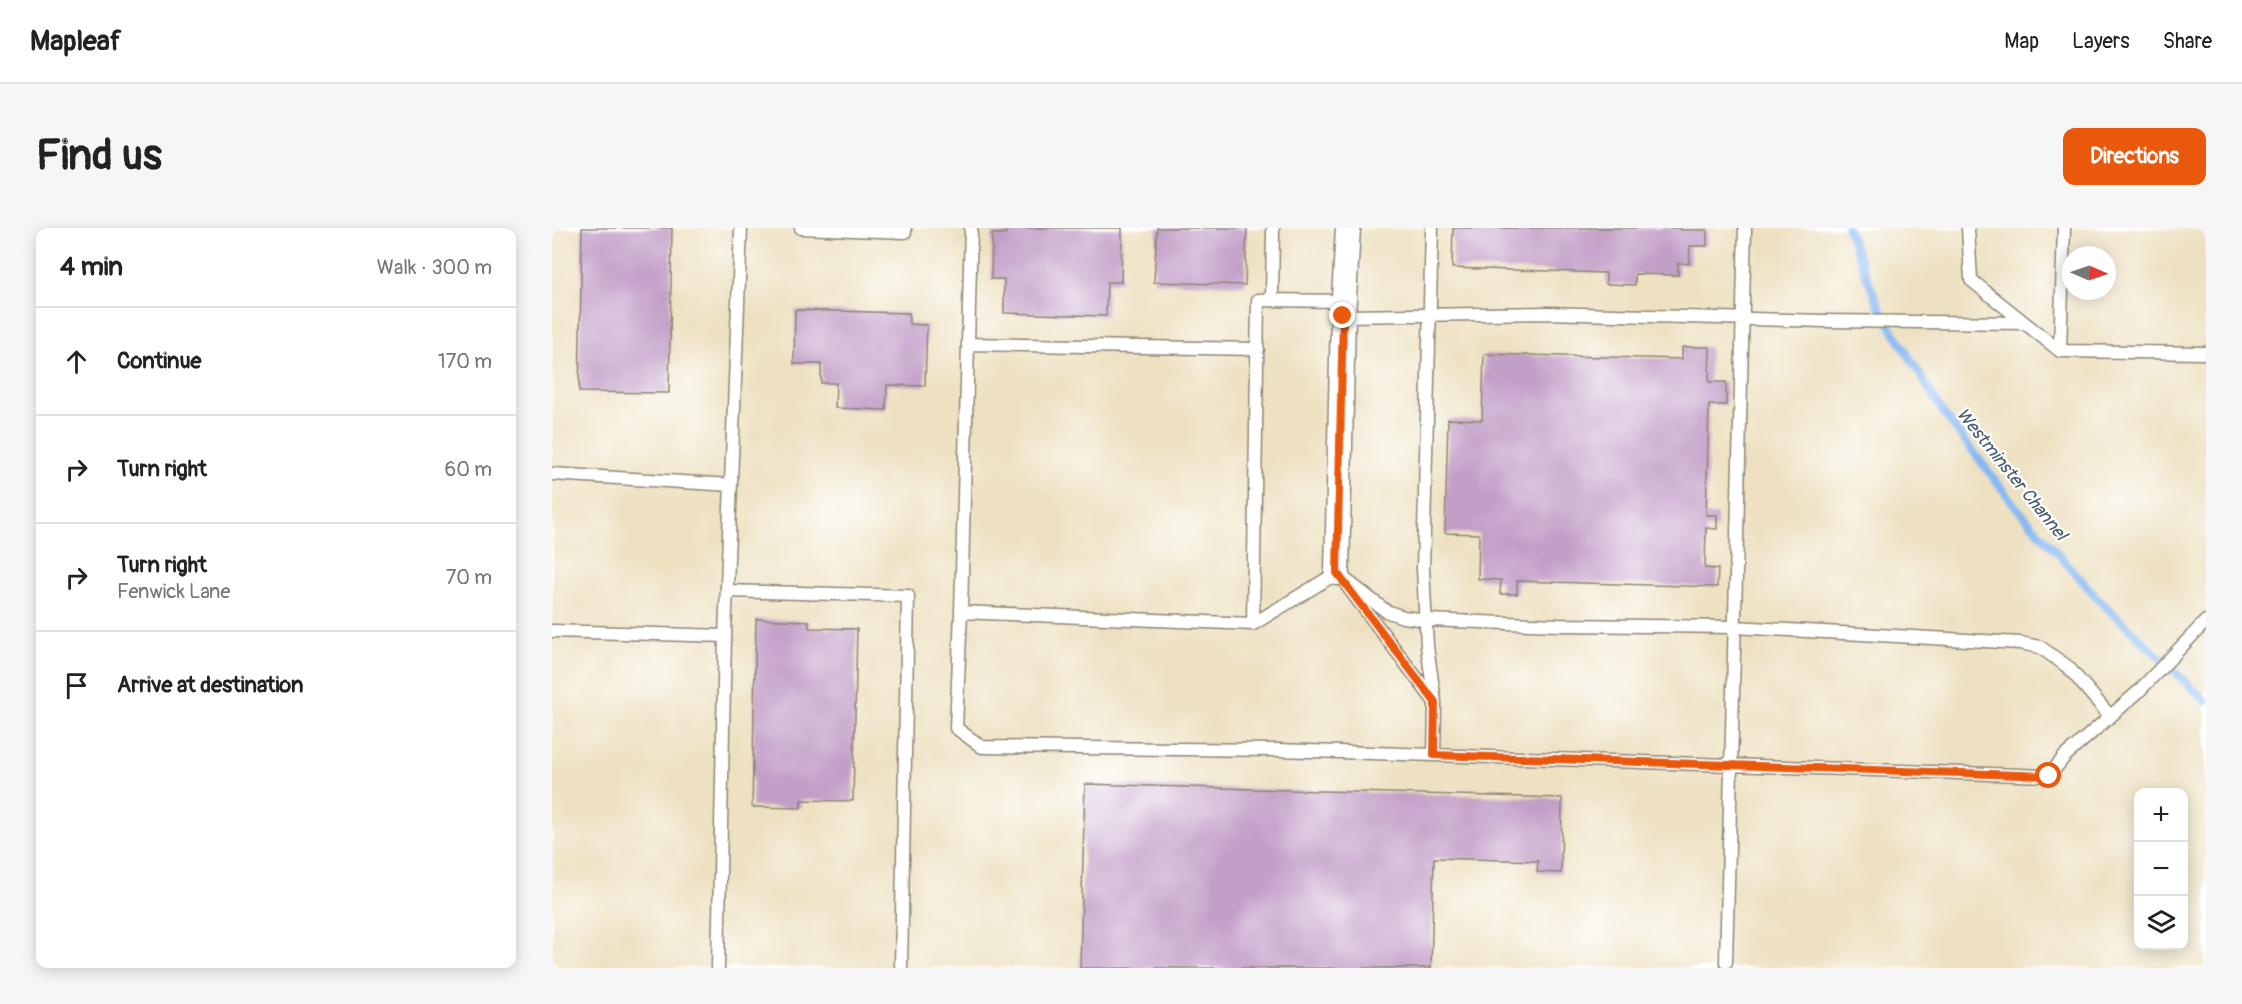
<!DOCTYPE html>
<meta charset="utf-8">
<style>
body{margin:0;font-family:Pangolin,sans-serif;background:#f6f6f6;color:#222}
.controls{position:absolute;right:18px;bottom:18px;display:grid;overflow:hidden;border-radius:12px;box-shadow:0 3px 15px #0003}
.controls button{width:54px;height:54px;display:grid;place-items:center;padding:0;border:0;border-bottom:2px solid #e0e0e0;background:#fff;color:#222;font:30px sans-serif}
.compass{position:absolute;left:1510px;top:18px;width:54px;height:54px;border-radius:50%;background:#fff;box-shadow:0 3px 15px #0003;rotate:92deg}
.stop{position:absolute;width:18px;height:18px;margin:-14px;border:4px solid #ea580c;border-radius:50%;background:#fff}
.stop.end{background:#ea580c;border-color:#fff;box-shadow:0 2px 6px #0008}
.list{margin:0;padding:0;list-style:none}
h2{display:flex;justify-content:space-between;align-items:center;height:78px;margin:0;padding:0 24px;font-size:26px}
h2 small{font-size:20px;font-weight:400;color:#767676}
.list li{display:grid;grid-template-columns:39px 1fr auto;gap:18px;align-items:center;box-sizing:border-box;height:108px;padding:0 24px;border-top:2px solid #e0e0e0}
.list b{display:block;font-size:22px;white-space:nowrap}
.list p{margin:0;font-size:20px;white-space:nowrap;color:#767676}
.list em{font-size:20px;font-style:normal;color:#767676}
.icon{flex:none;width:33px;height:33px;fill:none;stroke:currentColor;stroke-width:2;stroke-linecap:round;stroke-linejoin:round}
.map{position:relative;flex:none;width:1654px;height:740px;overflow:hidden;border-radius:12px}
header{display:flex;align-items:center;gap:36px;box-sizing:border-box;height:84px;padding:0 30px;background:#fff;border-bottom:2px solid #e0e0e0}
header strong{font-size:28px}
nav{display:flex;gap:33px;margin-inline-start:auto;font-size:21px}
.intro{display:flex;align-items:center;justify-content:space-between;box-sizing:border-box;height:144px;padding:0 36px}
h1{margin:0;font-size:42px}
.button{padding:15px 27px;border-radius:12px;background:#ea580c;color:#fff;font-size:21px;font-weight:700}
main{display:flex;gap:36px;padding:0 36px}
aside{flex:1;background:#fff;border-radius:12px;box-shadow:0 3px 15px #0003}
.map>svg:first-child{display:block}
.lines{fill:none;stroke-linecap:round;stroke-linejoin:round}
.stream{stroke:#86b8f3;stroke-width:8}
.building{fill:#c29fc7}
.lane-casing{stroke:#8c8676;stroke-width:15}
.street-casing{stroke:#8c8676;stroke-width:27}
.lane{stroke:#fff;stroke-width:12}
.street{stroke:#fff;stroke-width:24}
.route{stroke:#ea580c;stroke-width:8}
.labels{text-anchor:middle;stroke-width:4.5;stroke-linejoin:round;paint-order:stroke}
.water-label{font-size:18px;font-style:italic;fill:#4b5c71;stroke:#fff}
</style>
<header>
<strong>Mapleaf</strong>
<nav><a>Map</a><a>Layers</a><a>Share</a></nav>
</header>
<div class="intro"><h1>Find us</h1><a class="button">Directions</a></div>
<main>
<aside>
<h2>4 min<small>Walk · 300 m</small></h2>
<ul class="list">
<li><svg class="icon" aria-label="ahead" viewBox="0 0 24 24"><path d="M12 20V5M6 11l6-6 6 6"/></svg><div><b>Continue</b></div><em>170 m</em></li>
<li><svg class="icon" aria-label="right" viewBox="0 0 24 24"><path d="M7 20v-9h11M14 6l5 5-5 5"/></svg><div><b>Turn right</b></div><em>60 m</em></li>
<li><svg class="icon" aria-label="right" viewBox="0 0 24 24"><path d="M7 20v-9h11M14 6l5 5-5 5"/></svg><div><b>Turn right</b><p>Fenwick Lane</p></div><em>70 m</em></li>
<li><svg class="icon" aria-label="arrive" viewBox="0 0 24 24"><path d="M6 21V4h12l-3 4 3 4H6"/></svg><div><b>Arrive at destination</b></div></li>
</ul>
</aside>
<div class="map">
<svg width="1654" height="740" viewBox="0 0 1654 740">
<rect width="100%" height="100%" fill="#fff"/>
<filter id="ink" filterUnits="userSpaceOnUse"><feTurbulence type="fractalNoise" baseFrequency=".0167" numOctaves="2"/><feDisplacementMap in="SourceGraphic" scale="12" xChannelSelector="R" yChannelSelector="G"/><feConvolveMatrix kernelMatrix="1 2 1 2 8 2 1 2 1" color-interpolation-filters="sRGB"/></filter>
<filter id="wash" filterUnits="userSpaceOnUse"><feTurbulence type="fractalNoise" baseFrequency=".008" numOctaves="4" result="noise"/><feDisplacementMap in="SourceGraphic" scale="24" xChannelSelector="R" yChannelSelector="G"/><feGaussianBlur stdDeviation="1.35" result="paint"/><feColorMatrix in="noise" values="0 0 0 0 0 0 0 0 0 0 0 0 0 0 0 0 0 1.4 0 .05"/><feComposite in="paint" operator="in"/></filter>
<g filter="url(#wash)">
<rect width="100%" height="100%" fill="#eee1c1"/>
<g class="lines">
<path class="stream" d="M1295,0L1328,81L1392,186L1465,280L1550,375L1654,473"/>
</g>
<g id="blocks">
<path class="building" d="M30,0H120L117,165L27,164Z
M454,0H570L569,54H555L554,88L452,85V51H439L440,6H454Z
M605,0H695L693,57L602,54Z
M901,0H1129V2H1155V18H1138L1137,36L1126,35V47L1083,46V57L1054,56V45L900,40Z
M243,82L357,85V96L375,97L373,158L335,157L334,182L283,180L284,155H269V136H242Z
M1130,119H1158L1157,154H1174V177H1157L1154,287H1165V301L1154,300L1153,340L1166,341L1165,359L965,353V366H948L949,352L926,351L927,306L893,305L896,191L930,192L932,126L1130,131Z
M204,391L257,393V400L305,401L301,573L249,572V580L200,579Z
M533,556L1010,570L1009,645L985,644L986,633L882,630L879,740H528Z"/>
</g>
</g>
<g filter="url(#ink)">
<use href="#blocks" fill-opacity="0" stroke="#8c8676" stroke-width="1.5"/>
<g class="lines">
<defs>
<path id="lane" d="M249,0L353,4V0
M880,0L871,341L875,418L883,474L882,527L1497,548L1513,528L1586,464L1654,393
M1416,0L1419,52L1508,123L1654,125
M720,72L721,0
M791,88L995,85L1272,93L1472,95
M416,116L419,0
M706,121L416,116L409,384L701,396L706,72L792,73
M1508,123L1512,0
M0,246L179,257
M785,345L834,383L851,389L875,392L1007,397L1183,399L1468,415L1488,419L1516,439L1558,488
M795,358L882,473
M175,363L356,368L349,740
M409,384L404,500L430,519L726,522L882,527
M701,396L785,345
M0,403L173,408
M1174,734L1193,0
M166,740L173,408L189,0"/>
<path id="street" d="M785,345L791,88L796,0"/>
</defs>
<use href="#lane" class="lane-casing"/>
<use href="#street" class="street-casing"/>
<use href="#lane" class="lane"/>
<use href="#street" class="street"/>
</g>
</g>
<g class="lines" filter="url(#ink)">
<path class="route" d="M791,88L785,345L883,474L882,527L1497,548"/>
</g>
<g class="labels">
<g class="water-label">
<text transform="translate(1460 246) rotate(51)" y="6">Westminster Channel</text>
</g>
</g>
</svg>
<div class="controls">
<button>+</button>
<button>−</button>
<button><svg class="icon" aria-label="layers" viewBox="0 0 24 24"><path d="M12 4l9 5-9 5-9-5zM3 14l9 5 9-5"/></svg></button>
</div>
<svg class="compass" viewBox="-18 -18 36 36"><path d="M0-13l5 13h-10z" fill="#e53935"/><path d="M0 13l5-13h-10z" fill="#767676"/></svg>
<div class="stop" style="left:1497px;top:548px"></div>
<div class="stop end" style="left:791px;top:88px"></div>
</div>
</main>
